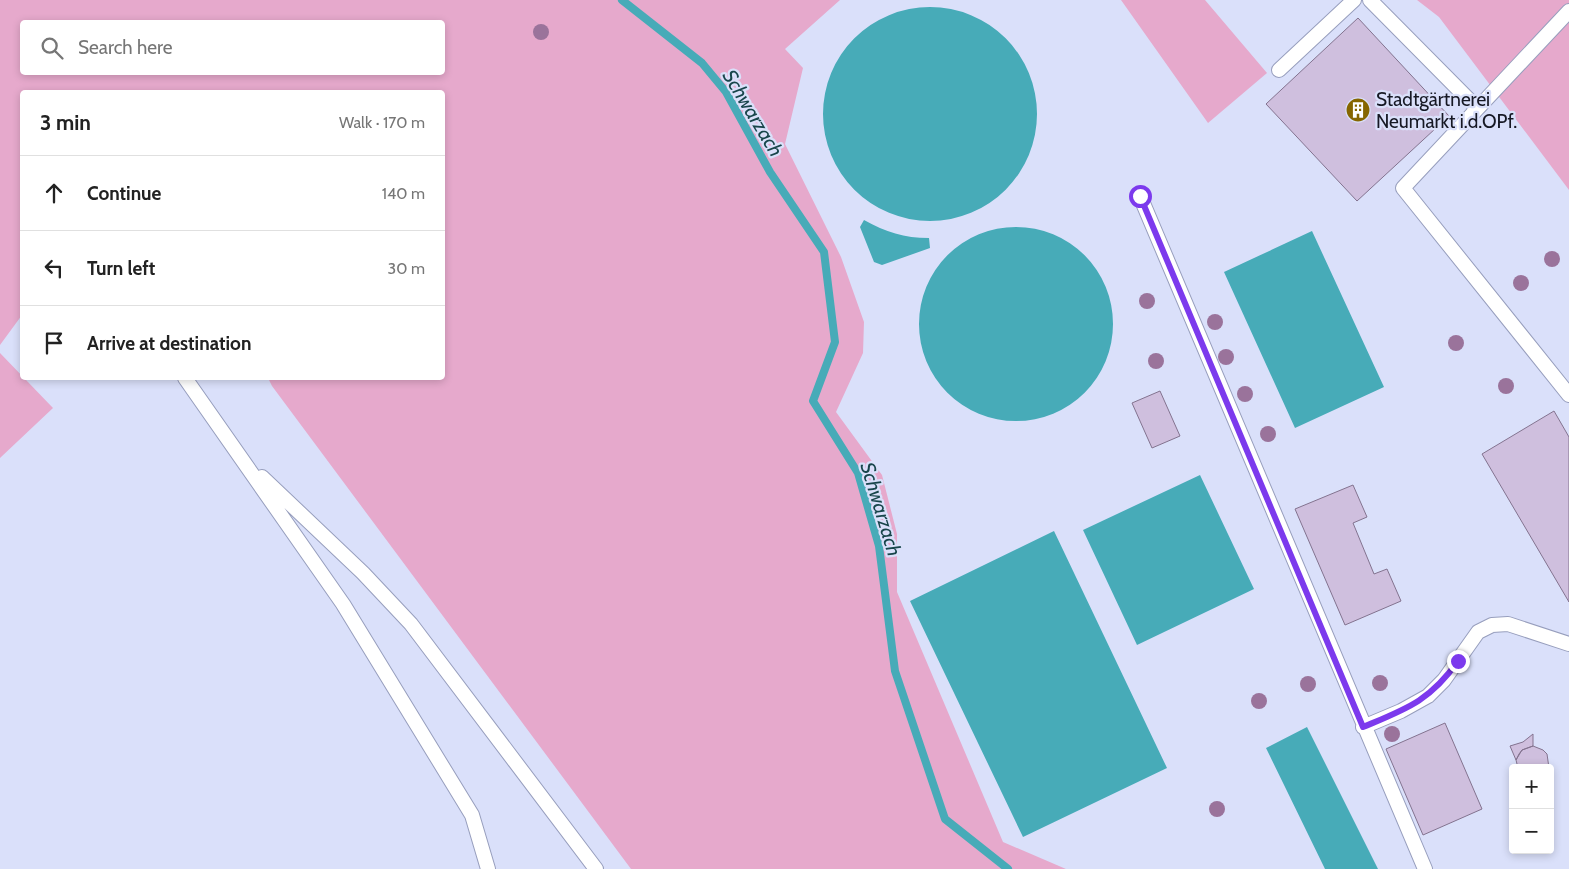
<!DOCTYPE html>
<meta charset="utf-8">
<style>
body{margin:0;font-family:Cabin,sans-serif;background:#f6f6f6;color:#222}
.controls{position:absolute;right:15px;bottom:15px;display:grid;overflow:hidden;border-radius:5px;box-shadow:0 2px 8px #0003}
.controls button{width:45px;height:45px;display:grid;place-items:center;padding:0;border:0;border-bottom:1px solid #e0e0e0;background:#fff;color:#222;font:25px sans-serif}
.stop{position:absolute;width:15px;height:15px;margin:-11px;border:4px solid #7c3aed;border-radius:50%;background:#fff}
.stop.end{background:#7c3aed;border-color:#fff;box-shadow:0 1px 5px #0008}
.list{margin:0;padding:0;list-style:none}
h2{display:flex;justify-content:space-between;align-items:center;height:65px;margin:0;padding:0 20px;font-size:21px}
h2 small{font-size:16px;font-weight:400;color:#767676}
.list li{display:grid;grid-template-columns:32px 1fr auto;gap:15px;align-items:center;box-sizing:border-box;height:75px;padding:0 20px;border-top:1px solid #e0e0e0}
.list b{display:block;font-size:19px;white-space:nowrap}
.list em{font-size:16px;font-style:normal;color:#767676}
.icon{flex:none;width:28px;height:28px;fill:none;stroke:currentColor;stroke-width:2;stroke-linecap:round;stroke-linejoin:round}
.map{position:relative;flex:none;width:1569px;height:869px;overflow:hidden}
.search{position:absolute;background:#fff;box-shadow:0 2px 8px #0003;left:20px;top:20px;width:425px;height:55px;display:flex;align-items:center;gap:12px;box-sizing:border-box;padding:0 18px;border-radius:5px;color:#767676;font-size:19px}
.panel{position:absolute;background:#fff;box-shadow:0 2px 8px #0003;left:20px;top:90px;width:425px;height:290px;border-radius:5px}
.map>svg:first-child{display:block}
.green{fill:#e6a9cc;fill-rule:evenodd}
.water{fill:#47abb8}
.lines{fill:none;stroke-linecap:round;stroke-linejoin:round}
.stream{stroke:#47abb8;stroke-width:8}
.building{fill:#cfbfde;stroke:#83738f}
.service-casing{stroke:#979ebd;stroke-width:16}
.service{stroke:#fff;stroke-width:14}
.tree{fill:#9a739b}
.route{stroke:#7c3aed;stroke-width:6}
.labels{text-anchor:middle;stroke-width:4.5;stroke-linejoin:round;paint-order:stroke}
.poi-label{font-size:19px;fill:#161824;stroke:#dae0fa;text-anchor:start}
.water-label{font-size:20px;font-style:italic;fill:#18454b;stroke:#dae0fa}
</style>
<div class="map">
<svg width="1569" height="869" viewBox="0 0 1569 869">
<rect width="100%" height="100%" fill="#dae0fa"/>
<path class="green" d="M0,0H840L785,49L803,68L785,144L841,257L864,322L863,353L836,412L882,475L897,534V592L1003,842L1066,869H631L272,386L268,378H442V92H22V315L0,345ZM442,22V72H22V22Z
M1121,0H1205L1267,73L1208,123Z
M1417,0H1569V190L1439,17Z
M0,353L53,408L0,458Z"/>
<path class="water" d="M823 114a107 107 0 1 1 214 0a107 107 0 1 1-214 0Z
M864,220C886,232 904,238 929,238L930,248L882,265L874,262L860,227Z
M919 324a97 97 0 1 1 194 0a97 97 0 1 1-194 0Z
M1312,231L1384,387L1295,428L1224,272Z
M1200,475L1254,589L1137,645L1083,530Z
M1054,531L1167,768L1023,837L910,601Z
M1307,727L1378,869H1325L1266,748Z"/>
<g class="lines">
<path class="stream" d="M622,0L702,63L726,92L770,172L824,252L835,342L813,401L858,473L879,546L895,671L945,819L1008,869"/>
</g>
<path class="building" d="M1358,18L1449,116L1357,201L1266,104Z
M1160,391L1180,436L1152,448L1132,403Z
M1554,411L1569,437V602L1482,454Z
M1353,485L1367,517L1353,523L1374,574L1387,569L1401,601L1345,625L1295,509Z
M1445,723L1482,809L1423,835L1386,749Z
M1533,734V746L1522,750L1516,760L1510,746L1523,742Z
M1533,746L1543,750L1547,754L1549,768H1518L1516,760L1519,754L1522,750Z"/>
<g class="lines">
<defs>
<path id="service" d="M1370,0L1477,108
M1569,11L1403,188L1569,395
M1279,70L1354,0
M1140,196L1425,869
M185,378L343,604L472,815L488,869
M262,477L363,573L411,624L596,869
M1363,727L1401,711L1428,696L1444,680L1478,632L1492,625L1508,624L1569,644"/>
</defs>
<use href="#service" class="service-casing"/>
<use href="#service" class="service"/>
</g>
<g class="tree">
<circle cx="541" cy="32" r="8"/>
<circle cx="1552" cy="259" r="8"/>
<circle cx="1521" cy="283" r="8"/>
<circle cx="1147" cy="301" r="8"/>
<circle cx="1215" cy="322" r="8"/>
<circle cx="1456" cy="343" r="8"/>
<circle cx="1226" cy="357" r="8"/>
<circle cx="1156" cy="361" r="8"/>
<circle cx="1506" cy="386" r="8"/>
<circle cx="1245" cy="394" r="8"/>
<circle cx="1268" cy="434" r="8"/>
<circle cx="1380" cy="683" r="8"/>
<circle cx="1308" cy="684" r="8"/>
<circle cx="1259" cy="701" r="8"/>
<circle cx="1392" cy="734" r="8"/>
<circle cx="1217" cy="809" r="8"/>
</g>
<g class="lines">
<path class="route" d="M1140,196L1363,727C1406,709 1430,701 1458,661"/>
</g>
<defs>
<symbol id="building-disc" viewBox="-11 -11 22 22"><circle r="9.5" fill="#866600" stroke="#dae0fa"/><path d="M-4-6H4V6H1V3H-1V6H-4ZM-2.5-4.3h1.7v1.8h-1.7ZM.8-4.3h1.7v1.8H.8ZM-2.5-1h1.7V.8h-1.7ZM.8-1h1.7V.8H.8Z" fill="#fff"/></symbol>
</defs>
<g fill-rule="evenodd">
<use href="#building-disc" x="1344" y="96" width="28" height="28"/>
</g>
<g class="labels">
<g class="poi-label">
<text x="1376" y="106">Stadtgärtnerei<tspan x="1376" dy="22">Neumarkt i.d.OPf.</tspan></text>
</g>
<g class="water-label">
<text transform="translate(753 113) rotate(59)" y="7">Schwarzach</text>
<text transform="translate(881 509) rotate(73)" y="7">Schwarzach</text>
</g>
</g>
</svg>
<div class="controls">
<button>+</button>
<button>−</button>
</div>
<div class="stop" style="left:1140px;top:196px"></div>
<div class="stop end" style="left:1458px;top:661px"></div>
<div class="search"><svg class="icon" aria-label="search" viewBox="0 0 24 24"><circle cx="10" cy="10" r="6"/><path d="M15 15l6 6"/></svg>Search here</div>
<section class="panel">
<h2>3 min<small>Walk · 170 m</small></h2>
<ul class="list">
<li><svg class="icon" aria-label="ahead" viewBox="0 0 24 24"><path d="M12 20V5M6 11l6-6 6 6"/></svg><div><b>Continue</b></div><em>140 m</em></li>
<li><svg class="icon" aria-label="left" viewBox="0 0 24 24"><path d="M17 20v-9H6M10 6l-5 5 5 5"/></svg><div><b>Turn left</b></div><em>30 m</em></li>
<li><svg class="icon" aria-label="arrive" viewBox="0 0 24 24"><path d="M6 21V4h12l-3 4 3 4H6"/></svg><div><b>Arrive at destination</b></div></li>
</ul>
</section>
</div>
